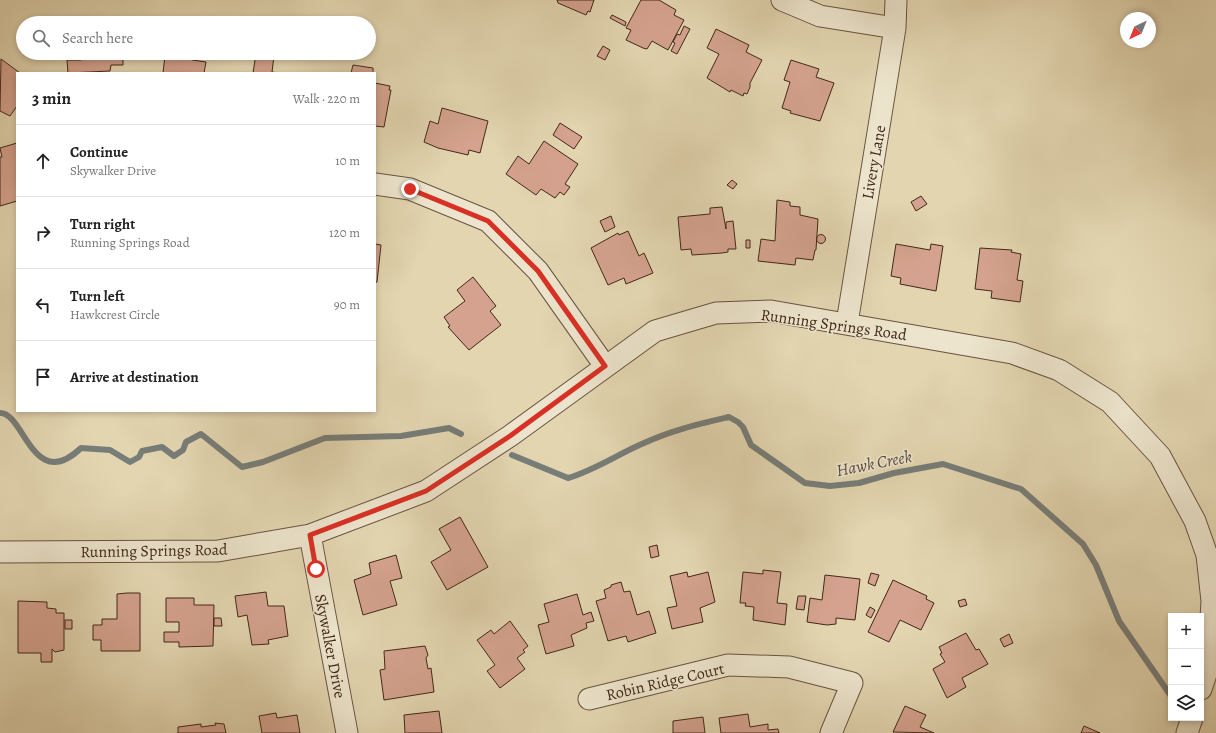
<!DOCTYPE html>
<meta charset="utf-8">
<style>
body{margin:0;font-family:Alegreya,serif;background:#f2f2f2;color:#222}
.controls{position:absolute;right:12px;bottom:12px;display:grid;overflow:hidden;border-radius:0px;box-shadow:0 2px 6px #0003}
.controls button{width:36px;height:36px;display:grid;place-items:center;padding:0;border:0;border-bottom:1px solid #e0e0e0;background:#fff;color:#222;font:20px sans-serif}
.compass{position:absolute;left:1120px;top:12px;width:36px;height:36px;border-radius:50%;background:#fff;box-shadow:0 2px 6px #0003;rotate:223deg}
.stop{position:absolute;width:12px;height:12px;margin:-9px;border:3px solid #d93025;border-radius:50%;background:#fff}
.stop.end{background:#d93025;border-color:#fff;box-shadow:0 1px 4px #0008}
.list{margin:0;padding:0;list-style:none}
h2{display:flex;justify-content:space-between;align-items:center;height:52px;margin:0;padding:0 16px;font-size:17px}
h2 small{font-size:13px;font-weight:400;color:#767676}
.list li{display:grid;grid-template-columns:26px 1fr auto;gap:12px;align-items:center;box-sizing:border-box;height:72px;padding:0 16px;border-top:1px solid #e0e0e0}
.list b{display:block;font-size:15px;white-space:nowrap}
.list p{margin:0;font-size:13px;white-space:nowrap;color:#767676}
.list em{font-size:13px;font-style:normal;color:#767676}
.icon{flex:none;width:22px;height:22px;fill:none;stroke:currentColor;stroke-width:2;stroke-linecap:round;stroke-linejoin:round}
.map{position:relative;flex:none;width:1216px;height:733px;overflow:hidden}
.search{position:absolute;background:#fff;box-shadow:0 2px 6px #0003;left:16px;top:16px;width:360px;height:44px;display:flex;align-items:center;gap:10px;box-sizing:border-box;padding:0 14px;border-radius:22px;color:#767676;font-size:15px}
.panel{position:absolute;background:#fff;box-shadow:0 2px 6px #0003;left:16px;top:72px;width:360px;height:340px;border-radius:0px}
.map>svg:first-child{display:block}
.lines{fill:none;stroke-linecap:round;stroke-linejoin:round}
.stream{stroke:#777d78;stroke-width:6}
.building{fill:#d4a28e;stroke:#42281a}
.minor-casing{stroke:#6a5340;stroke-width:23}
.minor{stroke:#ece4cc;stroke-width:21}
.route{stroke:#d93025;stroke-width:5}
.labels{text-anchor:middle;stroke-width:3;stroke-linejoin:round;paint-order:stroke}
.street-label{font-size:16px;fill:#42281a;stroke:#ece4cc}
.water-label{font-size:17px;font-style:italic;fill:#584b41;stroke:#ece4cc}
</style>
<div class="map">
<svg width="1216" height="733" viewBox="0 0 1216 733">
<rect width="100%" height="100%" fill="#e2d5b0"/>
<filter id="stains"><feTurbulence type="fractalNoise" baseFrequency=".005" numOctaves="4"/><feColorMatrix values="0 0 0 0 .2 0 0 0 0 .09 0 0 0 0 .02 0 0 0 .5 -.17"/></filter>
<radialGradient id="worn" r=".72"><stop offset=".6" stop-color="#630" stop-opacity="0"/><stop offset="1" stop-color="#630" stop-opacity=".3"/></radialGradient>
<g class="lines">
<path class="stream" d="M0,413C24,412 33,494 81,448L110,450L130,462L139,457L142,451L162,447L174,456L183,450L186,442L201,434L242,467L263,462L325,438L401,436L449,428L461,434
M512,455L568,478C595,470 618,454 644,443C672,430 699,424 729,417L738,422L743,427L751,445L805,483L830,486L859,483L894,473L943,464L1021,489L1083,544L1096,565L1119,621L1171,696"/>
</g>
<path class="building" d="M557,0H594L590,12L588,11L586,15L558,3Z
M641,0H659L676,10L674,15L684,20L668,50L652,41L647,49L643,48L626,40L631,30L626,28Z
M612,15L626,22L625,26L610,18Z
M684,26L690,29L677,54L671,51L675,43L673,42L677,34L680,35Z
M716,29L749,45L746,52L762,60L750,83V87L747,94L744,93L743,96L731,90L730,92L707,78L719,54L707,48Z
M603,46L610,50L605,60L597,56Z
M81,53H123V65H111L110,71L68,73L67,60H81Z
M178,53H190L189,58H192V60L206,62L204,73H163L165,56L175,58Z
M256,54L274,56L272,72L279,73H253Z
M1,59L20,73H17V106L10,116L0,111Z
M791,60L819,69L816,77L834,83L820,121L790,113L791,111L782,108L790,82L784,80Z
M353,65L373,68V73H351Z
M375,83L390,86L389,90H391L384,127L375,126Z
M442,108L488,121L480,153L469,150L468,155L438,148L424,142L430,121L438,124Z
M560,123L582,137L574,149L553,135Z
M544,141L578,164L565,184L570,187L564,195L560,192L555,198L541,189L536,195L506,174L518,156L529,164Z
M17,143V201L0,206V157H2L0,148Z
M732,180L737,184L733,189L727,185Z
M921,196L927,204L916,211L911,202Z
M777,200L790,202V206L800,207V215L818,219L816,250H815L813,260L796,258L795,265L758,261L761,239L775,241Z
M722,207L726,229V222L733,221L736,249H728V252L722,253L692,255L691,249L681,250L678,217L710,214V208Z
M611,216L615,227L605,232L600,221Z
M628,231L639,256L644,253L653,273L626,284L624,278L608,285L591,248L618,233L619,235Z
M816.5 239a4.5 4.5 0 1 1 9 0a4.5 4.5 0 1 1-9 0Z
M746,240H750V248H746Z
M375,244L381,245L377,282H376L375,285Z
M896,244L930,250L931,244L943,246L936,291L900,284L901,278L891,276Z
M980,248L1012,250L1011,252L1021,254L1017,280L1023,281L1020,302L991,298L992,291L975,289Z
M473,277L496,306L490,311L501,325L469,350L448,327L450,326L444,317L465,301L457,290Z
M460,517L488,567L447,590L431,562L451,550L439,529Z
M657,545L659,556L651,558L649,547Z
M396,555L402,578L390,581L397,605L363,615L354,580L371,574L369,563Z
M763,570L781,572L777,603L787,604L785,625L753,620L754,607L745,606L746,603H740L743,572L763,574Z
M687,572L688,577L708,572L715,602L700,608L703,622L672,629L667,608L677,606L670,576Z
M871,573L879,575L875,586L868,583Z
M825,575L860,579L855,620L836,618V624L827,625L807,622L810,598L822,600Z
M893,580L927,596L926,599L934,603L921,630L900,620L889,642L868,632Z
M621,582L624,592L630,591L637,615L649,611L656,633L628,642L626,636L608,641L596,601L606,598L604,590L611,587V585Z
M266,592L268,606H284L288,636L268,640L269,644L252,645L247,615L238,617L235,596Z
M127,593H140V651H101V640H93V625H102V619H117V594Z
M577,594L583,615L591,612L594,621L586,623L587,628L571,635L574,646L546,654L538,625L549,622L544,604Z
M798,596H806L804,610L796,609Z
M166,598H194V605H214L213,646L179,647V642H164V632H179V622H166Z
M965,599L967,605L960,607L958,601Z
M18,601L47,602V608L56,609V613H64V650L55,652L52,649V662H41V653H18Z
M870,607L875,610L871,618L866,615Z
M214,618H221L222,626H214Z
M65,620H72V629H65Z
M510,621L528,646L523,650L525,652L517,658L525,669L500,688L487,671L495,665L477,640L491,630L494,634Z
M966,633L976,650L979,649L988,664L962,678L966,687L947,698L933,669L945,662L940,654L942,653L939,647Z
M1009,634L1013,643L1004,647L1000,639Z
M425,646L428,655L426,658L428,669L431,668L434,692L384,700L380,670L385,669L384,651Z
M905,706L926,715L920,727L934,733L893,732Z
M439,711L442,733H405L404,715Z
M276,713L277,718L297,715L300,733H262L259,716Z
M748,714L750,727L768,724V730L778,729L779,733H721L719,718Z
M703,717L705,733H673V721Z
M215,723L224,724L226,733H178V727L201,724V727L216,725Z
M1084,726L1100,733H1081Z"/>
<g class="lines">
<defs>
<path id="minor" d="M782,0L820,16L895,28
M375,184L410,189L488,221L538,271L605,366
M847,323L895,28L896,0
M310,535L347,733
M0,552L218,551L310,535L426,491L510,436L655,331L716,313L771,311L1012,353L1059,370L1110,402L1160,456L1195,521L1207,555L1212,601L1208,668L1201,689
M589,699L728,665L789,667L852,683L831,733
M1187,733L1192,718"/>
</defs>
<use href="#minor" class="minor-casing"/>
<use href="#minor" class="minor"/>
</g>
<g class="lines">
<path class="route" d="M316,569L310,535L426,491L510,436L605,366L538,271L488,221L410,189"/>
</g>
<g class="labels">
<g class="street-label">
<text transform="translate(873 162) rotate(-80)" y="6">Livery Lane</text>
<text transform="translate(834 324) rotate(8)" y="6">Running Springs Road</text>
<text transform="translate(154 550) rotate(-1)" y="6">Running Springs Road</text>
<text transform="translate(331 646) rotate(79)" y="6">Skywalker Drive</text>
<text transform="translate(665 681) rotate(-13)" y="6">Robin Ridge Court</text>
</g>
<g class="water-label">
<text transform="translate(874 463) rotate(-11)" y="6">Hawk Creek</text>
</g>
</g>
<rect width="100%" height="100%" filter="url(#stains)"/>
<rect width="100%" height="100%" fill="url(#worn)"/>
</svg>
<div class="controls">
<button>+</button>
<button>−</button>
<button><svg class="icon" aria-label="layers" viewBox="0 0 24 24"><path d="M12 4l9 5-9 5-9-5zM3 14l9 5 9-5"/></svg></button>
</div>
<svg class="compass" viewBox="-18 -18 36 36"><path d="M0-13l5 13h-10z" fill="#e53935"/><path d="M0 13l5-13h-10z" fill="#767676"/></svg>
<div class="stop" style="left:316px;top:569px"></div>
<div class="stop end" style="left:410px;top:189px"></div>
<div class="search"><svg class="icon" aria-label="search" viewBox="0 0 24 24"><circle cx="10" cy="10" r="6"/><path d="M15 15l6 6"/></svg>Search here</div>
<section class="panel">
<h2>3 min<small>Walk · 220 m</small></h2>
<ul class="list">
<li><svg class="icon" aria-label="ahead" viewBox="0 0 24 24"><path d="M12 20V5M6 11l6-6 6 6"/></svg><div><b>Continue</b><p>Skywalker Drive</p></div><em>10 m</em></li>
<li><svg class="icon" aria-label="right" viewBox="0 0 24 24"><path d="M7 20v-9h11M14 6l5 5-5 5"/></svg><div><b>Turn right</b><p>Running Springs Road</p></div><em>120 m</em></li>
<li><svg class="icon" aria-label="left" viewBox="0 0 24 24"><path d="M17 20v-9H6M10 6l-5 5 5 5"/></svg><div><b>Turn left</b><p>Hawkcrest Circle</p></div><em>90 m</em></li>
<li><svg class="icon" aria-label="arrive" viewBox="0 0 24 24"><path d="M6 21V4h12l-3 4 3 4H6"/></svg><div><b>Arrive at destination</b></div></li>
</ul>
</section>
</div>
